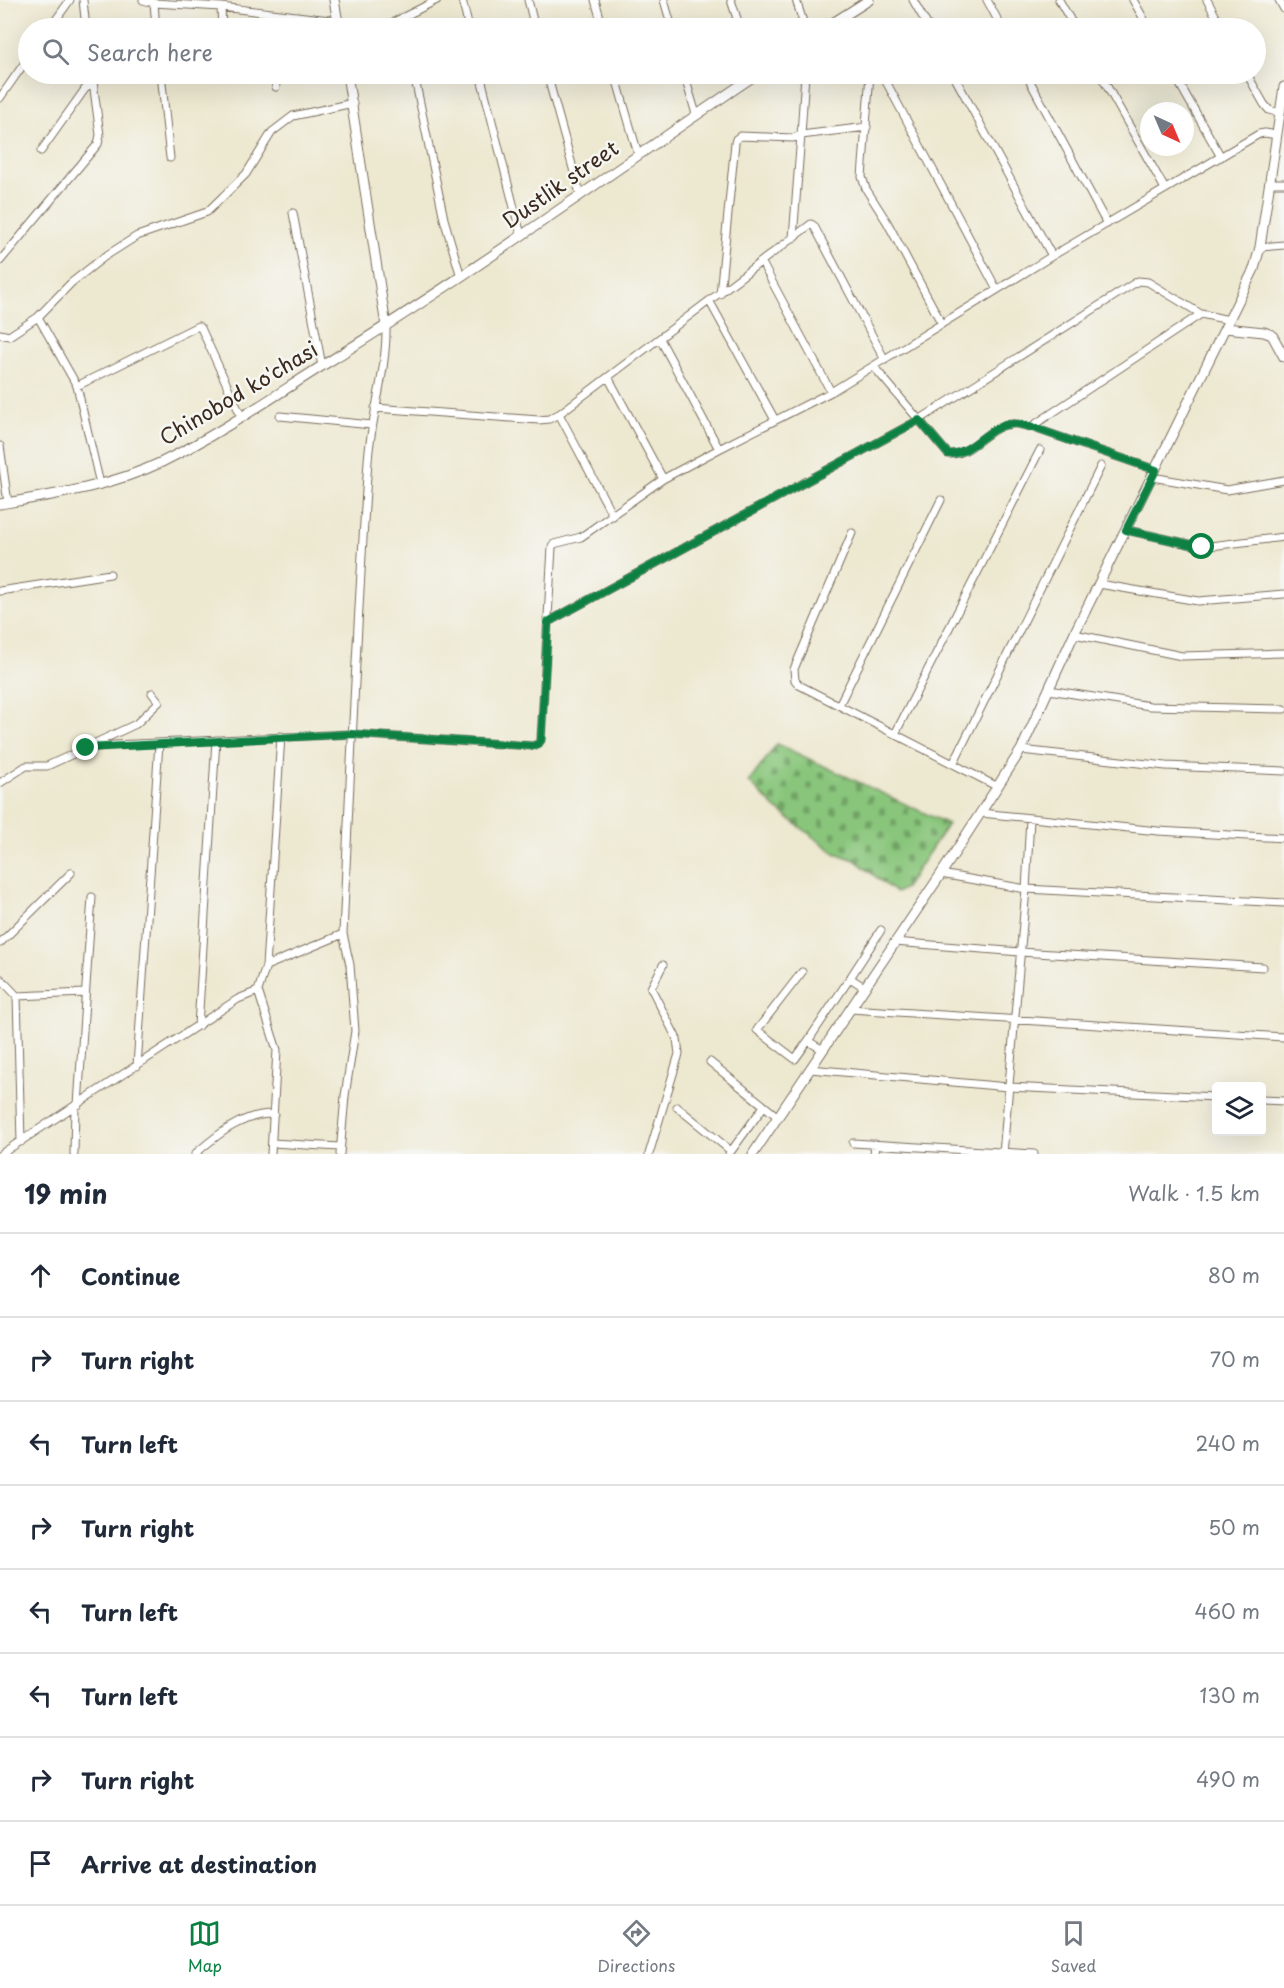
<!DOCTYPE html>
<meta charset="utf-8">
<style>
body{margin:0;font-family:"Playpen Sans",sans-serif;background:#f6f6f7;color:#1f2937}
.controls{position:absolute;right:18px;bottom:18px;display:grid;overflow:hidden;border-radius:6px;box-shadow:0 6px 24px #0002}
.controls button{width:54px;height:54px;display:grid;place-items:center;padding:0;border:0;border-bottom:2px solid #e0e1e3;background:#fff;color:#1f2937;font:30px sans-serif}
.compass{position:absolute;left:1140px;top:102px;width:54px;height:54px;border-radius:50%;background:#fff;box-shadow:0 6px 24px #0002;rotate:136deg}
.stop{position:absolute;width:18px;height:18px;margin:-14px;border:4px solid #0b8043;border-radius:50%;background:#fff}
.stop.end{background:#0b8043;border-color:#fff;box-shadow:0 2px 6px #0008}
.list{margin:0;padding:0;list-style:none}
h2{display:flex;justify-content:space-between;align-items:center;height:78px;margin:0;padding:0 24px;font-size:26px}
h2 small{font-size:20px;font-weight:400;color:#747a83}
.list li{display:grid;grid-template-columns:39px 1fr auto;gap:18px;align-items:center;box-sizing:border-box;height:84px;padding:0 24px;border-top:2px solid #e0e1e3}
.list b{display:block;font-size:22px;white-space:nowrap}
.list em{font-size:20px;font-style:normal;color:#747a83}
.icon{flex:none;width:33px;height:33px;fill:none;stroke:currentColor;stroke-width:2;stroke-linecap:round;stroke-linejoin:round}
.map{position:relative;flex:none;width:1284px;height:1154px;overflow:hidden}
.search{position:absolute;background:#fff;box-shadow:0 6px 24px #0002;left:18px;right:18px;top:18px;height:66px;display:flex;align-items:center;gap:15px;box-sizing:border-box;padding:0 21px;border-radius:33px;color:#747a83;font-size:22px}
.sheet{height:750px;background:#fff}
nav{display:flex;justify-content:space-around;align-items:center;box-sizing:border-box;height:84px;border-top:2px solid #e0e1e3;background:#fff;font-size:16px;color:#747a83}
nav a{display:grid;justify-items:center;gap:3px}
nav .on{color:#0b8043}
.map>svg:first-child{display:block}
.cemetery{fill:url(#cemetery-stones);stroke:#62784d;stroke-width:1.5}
.lines{fill:none;stroke-linecap:round;stroke-linejoin:round}
.minor-casing{stroke:#796c5c;stroke-width:9}
.tertiary-casing{stroke:#796c5c;stroke-width:11}
.minor{stroke:#fff;stroke-width:7}
.tertiary{stroke:#fff;stroke-width:9}
.route{stroke:#0b8043;stroke-width:8}
.labels{text-anchor:middle;stroke-width:5;stroke-linejoin:round;paint-order:stroke}
.street-label{font-size:21px;fill:#3b2a1e;stroke:#f6f6f2}
</style>
<div class="map">
<svg width="1284" height="1154" viewBox="0 0 1284 1154">
<defs>
<pattern id="cemetery-stones" width="16" height="16" patternUnits="userSpaceOnUse" patternTransform="scale(1.5)"><rect width="16" height="16" fill="#89c67c"/><path d="M2 7V4a2 2 0 0 1 4 0v3zM10 15v-3a2 2 0 0 1 4 0v3z" fill="#71a165"/></pattern>
</defs>
<rect width="100%" height="100%" fill="#f6f6f2"/>
<filter id="ink" filterUnits="userSpaceOnUse"><feTurbulence type="fractalNoise" baseFrequency=".0167" numOctaves="2"/><feDisplacementMap in="SourceGraphic" scale="12" xChannelSelector="R" yChannelSelector="G"/><feConvolveMatrix kernelMatrix="1 2 1 2 8 2 1 2 1" color-interpolation-filters="sRGB"/></filter>
<filter id="wash" filterUnits="userSpaceOnUse"><feTurbulence type="fractalNoise" baseFrequency=".008" numOctaves="4" result="noise"/><feDisplacementMap in="SourceGraphic" scale="24" xChannelSelector="R" yChannelSelector="G"/><feGaussianBlur stdDeviation="1.35" result="paint"/><feColorMatrix in="noise" values="0 0 0 0 0 0 0 0 0 0 0 0 0 0 0 0 0 1.4 0 .05"/><feComposite in="paint" operator="in"/></filter>
<g filter="url(#wash)">
<rect width="100%" height="100%" fill="#ede8d0"/>
<path class="cemetery" d="M777,744L948,824L905,888L896,893L855,860L835,853L775,808L749,782Z"/>
</g>
<g filter="url(#ink)">
<g class="lines">
<defs>
<path id="minor" d="M83,0L86,28
M143,0L154,3L221,7L338,21
M462,0L469,28
M528,0L535,28
M595,0L603,28
M664,0L672,28
M731,0L740,28
M796,0L805,28
M913,0L929,28
M987,0L1002,28
M1059,0L1075,28
M1133,0L1149,28
M1207,0L1222,28
M1279,0L1284,9
M154,3L156,28
M221,7L222,28
M403,17L405,28
M864,25L865,28
M50,28L70,0
M270,28L271,13
M382,28L437,0
M161,74L170,158
M274,74L276,87
M414,74L444,219L461,277
M480,74L521,235
M547,74L580,194
M615,74L638,154
M684,74L696,114
M805,74L801,135L867,127
M870,74L862,177L866,189L887,222L942,324
M882,74L997,290
M953,74L1052,256
M1026,74L1107,224
M1100,74L1165,189
M1174,74L1221,157
M1247,74L1264,104L1269,110L1280,113
M0,98L28,58
M41,151L85,89L93,82
M1270,183H1284
M293,213L322,366
M1260,247L1284,245
M0,261L98,144L100,135L92,74
M762,263L831,392
M720,294L735,143L736,139L740,136L793,138L801,135L793,238
M710,302L775,420
M38,317L77,386L100,484
M0,334L9,336L38,317L71,283L104,257L137,236L207,212L246,174L272,132L293,116L353,103
M660,339L719,449
M874,367L948,454C973,456 987,425 1012,424C1018,423 1025,426 1031,427L1156,470
M608,377L663,479
M77,386L198,326L201,328L242,418
M375,408L539,420L549,419L559,414L811,224L814,226L885,360
M559,414L613,516
M280,416L372,425
M1031,427L1201,314
M0,446L8,503
M1152,477L1227,490L1284,480
M1127,530L1202,547L1284,537
M852,533L794,669L795,680L799,685L998,787
M1099,584L1198,601L1284,594
M0,591L110,574
M548,622L919,420L1138,281L1148,282L1201,314L1229,320
M1074,634L1182,656L1284,653
M1049,690L1150,706L1284,709
M839,705L941,500
M895,734L1040,450
M91,745L136,724L159,702L152,693
M1021,750L1166,766L1284,771
M953,764L1101,466
M0,783L26,766H47L86,748L113,745L351,734L533,746L538,744L541,740L552,547L554,544L581,537L663,479L719,449L831,392L1052,256L1259,134L1265,133L1277,135
M981,813L1158,831L1284,838
M941,874L1026,889L1284,903
M894,942L1020,952L1263,967
M0,943L71,873
M266,966L281,736
M802,972L757,1030L795,1059L808,1041L823,1050
M0,978L17,996L21,1142
M864,987L850,978L881,930
M258,991L277,1050L271,1154
M17,996L85,993
M850,1009L1284,1037
M198,1026L216,740
M808,1041L850,978
M710,1062L778,1117
M137,1066L159,743
M810,1069L1008,1087L1216,1097
M1262,1100L1284,1101
M78,1105L92,897
M677,1107L731,1151
M272,1143L340,1147
M853,1143L1034,1154
M1,1154L238,999L258,991L266,966L343,934
M74,1154L75,1106
M195,1154C217,1135 243,1113 274,1114
M340,1154L345,1096L355,1031L350,965L343,934C350,777 357,619 368,461C371,416 387,372 386,326
M649,1154L679,1054L677,1039L651,988L663,965
M729,1154L764,1106
M874,1154L875,1144
M1003,1154L1026,889L1030,819"/>
<path id="tertiary" d="M334,0L339,28
M825,28L869,0
M347,74L386,326
M1225,328L1264,332L1272,335L1284,357
M0,504C54,495 112,486 162,462C219,434 271,398 325,364C473,273 613,171 757,74
M753,1154L941,874L1021,750L1074,634L1254,269L1260,247L1284,87"/>
</defs>
<use href="#minor" class="minor-casing"/>
<use href="#tertiary" class="tertiary-casing"/>
<use href="#minor" class="minor"/>
<use href="#tertiary" class="tertiary"/>
</g>
</g>
<g class="lines" filter="url(#ink)">
<path class="route" d="M86,748L351,734L533,746L538,744L541,740L548,622L919,420L948,454C973,455 987,425 1012,424C1018,423 1025,426 1031,427L1156,470L1126,530L1202,547"/>
</g>
<g class="labels">
<g class="street-label">
<text transform="translate(561 185) rotate(-35)" y="7">Dustlik street</text>
<text transform="translate(239 394) rotate(-31)" y="7">Chinobod ko'chasi</text>
</g>
</g>
</svg>
<div class="controls">
<button><svg class="icon" aria-label="layers" viewBox="0 0 24 24"><path d="M12 4l9 5-9 5-9-5zM3 14l9 5 9-5"/></svg></button>
</div>
<svg class="compass" viewBox="-18 -18 36 36"><path d="M0-13l5 13h-10z" fill="#e53935"/><path d="M0 13l5-13h-10z" fill="#747a83"/></svg>
<div class="stop" style="left:1202px;top:547px"></div>
<div class="stop end" style="left:86px;top:748px"></div>
<div class="search"><svg class="icon" aria-label="search" viewBox="0 0 24 24"><circle cx="10" cy="10" r="6"/><path d="M15 15l6 6"/></svg>Search here</div>
</div>
<section class="sheet">
<h2>19 min<small>Walk · 1.5 km</small></h2>
<ul class="list">
<li><svg class="icon" aria-label="ahead" viewBox="0 0 24 24"><path d="M12 20V5M6 11l6-6 6 6"/></svg><div><b>Continue</b></div><em>80 m</em></li>
<li><svg class="icon" aria-label="right" viewBox="0 0 24 24"><path d="M7 20v-9h11M14 6l5 5-5 5"/></svg><div><b>Turn right</b></div><em>70 m</em></li>
<li><svg class="icon" aria-label="left" viewBox="0 0 24 24"><path d="M17 20v-9H6M10 6l-5 5 5 5"/></svg><div><b>Turn left</b></div><em>240 m</em></li>
<li><svg class="icon" aria-label="right" viewBox="0 0 24 24"><path d="M7 20v-9h11M14 6l5 5-5 5"/></svg><div><b>Turn right</b></div><em>50 m</em></li>
<li><svg class="icon" aria-label="left" viewBox="0 0 24 24"><path d="M17 20v-9H6M10 6l-5 5 5 5"/></svg><div><b>Turn left</b></div><em>460 m</em></li>
<li><svg class="icon" aria-label="left" viewBox="0 0 24 24"><path d="M17 20v-9H6M10 6l-5 5 5 5"/></svg><div><b>Turn left</b></div><em>130 m</em></li>
<li><svg class="icon" aria-label="right" viewBox="0 0 24 24"><path d="M7 20v-9h11M14 6l5 5-5 5"/></svg><div><b>Turn right</b></div><em>490 m</em></li>
<li><svg class="icon" aria-label="arrive" viewBox="0 0 24 24"><path d="M6 21V4h12l-3 4 3 4H6"/></svg><div><b>Arrive at destination</b></div></li>
</ul>
</section>
<nav>
<a class="on"><svg class="icon" aria-label="map" viewBox="0 0 24 24"><path d="M3 6l6-2 6 2 6-2v14l-6 2-6-2-6 2zM9 4v14M15 6v14"/></svg>Map</a>
<a><svg class="icon" aria-label="directions" viewBox="0 0 24 24"><path d="M12 3l9 9-9 9-9-9zM9 14v-3h6M13 9l2 2-2 2"/></svg>Directions</a>
<a><svg class="icon" aria-label="saved" viewBox="0 0 24 24"><path d="M7 4h10v16l-5-4-5 4z"/></svg>Saved</a>
</nav>
